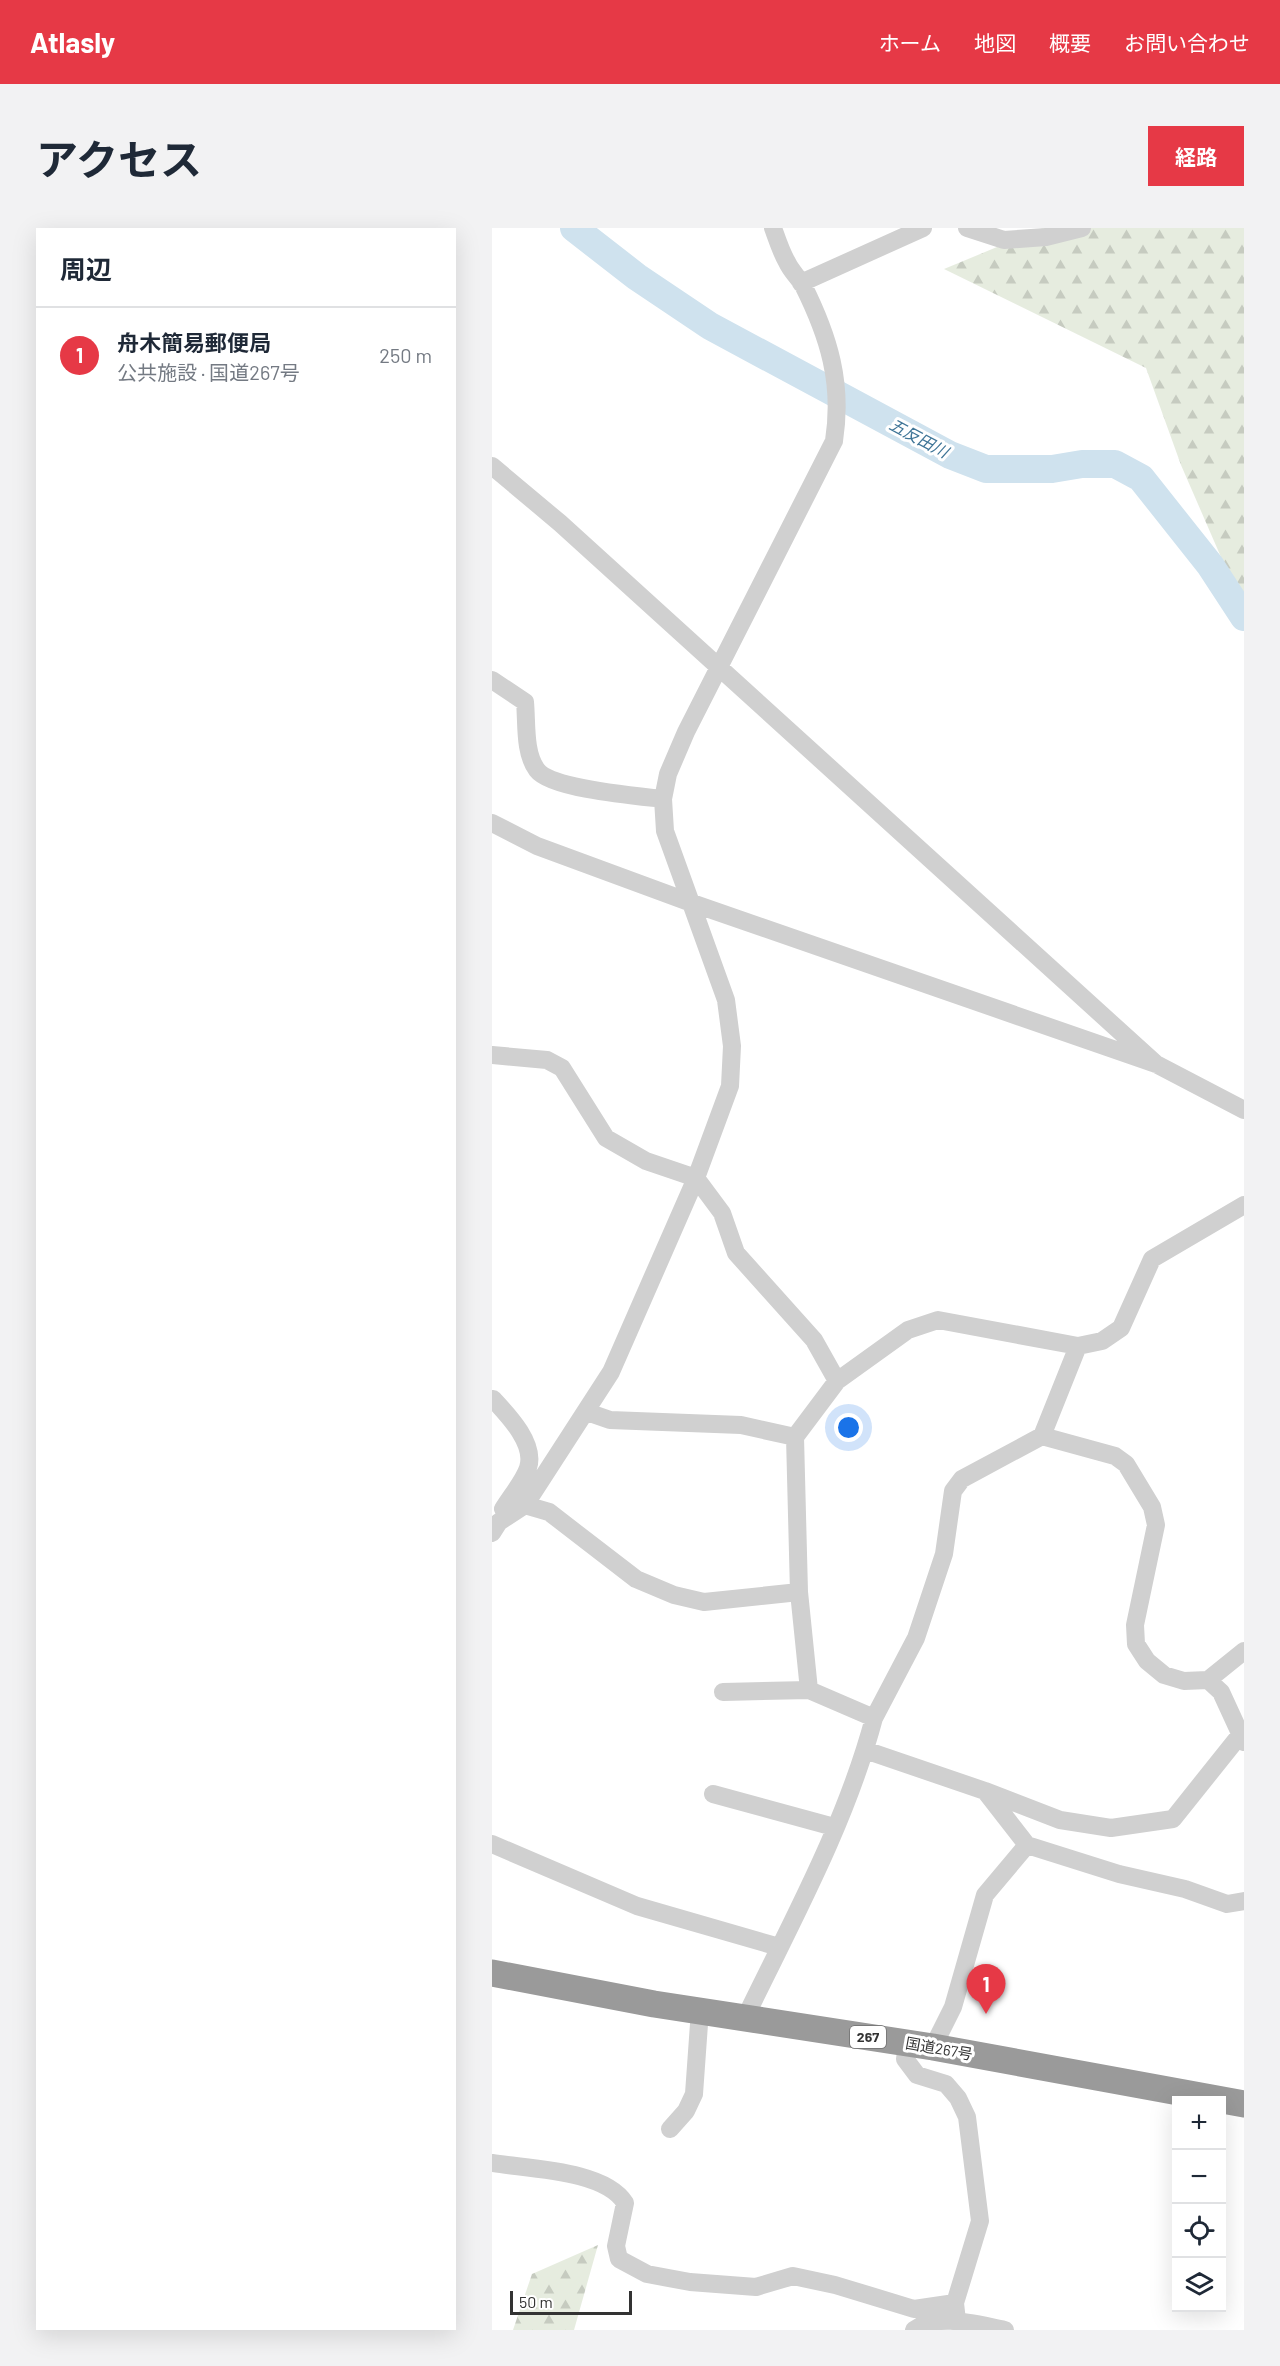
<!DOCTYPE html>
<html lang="ja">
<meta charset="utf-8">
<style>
body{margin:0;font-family:Barlow,"Noto Sans JP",sans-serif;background:#f2f2f3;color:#1f2937}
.controls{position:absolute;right:18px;bottom:18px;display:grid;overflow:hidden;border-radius:0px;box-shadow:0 6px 24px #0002}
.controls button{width:54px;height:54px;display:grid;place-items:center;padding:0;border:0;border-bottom:2px solid #e0e1e3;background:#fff;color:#1f2937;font:30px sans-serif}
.scale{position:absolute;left:18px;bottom:15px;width:122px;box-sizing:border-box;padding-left:6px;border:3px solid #333;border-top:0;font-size:16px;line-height:21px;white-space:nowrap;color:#333;-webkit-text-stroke:4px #fff;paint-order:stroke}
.you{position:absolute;left:357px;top:1200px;width:21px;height:21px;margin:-15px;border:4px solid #fff;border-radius:50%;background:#1a73e8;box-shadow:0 0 0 9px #1a73e833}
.badge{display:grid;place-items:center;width:39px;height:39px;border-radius:50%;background:#e63946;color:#fff;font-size:20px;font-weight:700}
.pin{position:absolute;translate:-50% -50px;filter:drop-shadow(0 2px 3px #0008)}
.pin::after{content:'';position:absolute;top:32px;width:21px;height:18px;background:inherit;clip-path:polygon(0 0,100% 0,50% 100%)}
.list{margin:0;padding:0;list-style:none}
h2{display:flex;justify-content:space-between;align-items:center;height:78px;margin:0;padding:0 24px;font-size:26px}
h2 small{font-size:20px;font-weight:400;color:#747a83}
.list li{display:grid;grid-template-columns:39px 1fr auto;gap:18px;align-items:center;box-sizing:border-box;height:96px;padding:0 24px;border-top:2px solid #e0e1e3}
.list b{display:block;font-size:22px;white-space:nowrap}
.list p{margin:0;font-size:20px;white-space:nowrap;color:#747a83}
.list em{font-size:20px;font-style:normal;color:#747a83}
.icon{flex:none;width:33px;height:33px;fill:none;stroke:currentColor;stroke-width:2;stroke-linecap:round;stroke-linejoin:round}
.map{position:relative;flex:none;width:752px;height:2102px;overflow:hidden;border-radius:0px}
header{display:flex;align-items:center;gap:36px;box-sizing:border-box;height:84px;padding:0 30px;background:#e63946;color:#fff}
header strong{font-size:28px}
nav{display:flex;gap:33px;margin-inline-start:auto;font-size:21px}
.intro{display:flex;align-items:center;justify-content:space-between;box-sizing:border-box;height:144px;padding:0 36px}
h1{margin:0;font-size:42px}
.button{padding:15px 27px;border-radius:0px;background:#e63946;color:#fff;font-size:21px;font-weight:700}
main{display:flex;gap:36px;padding:0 36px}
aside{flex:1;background:#fff;border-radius:0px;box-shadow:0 6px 24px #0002}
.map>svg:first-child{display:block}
.forest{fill:url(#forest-firs)}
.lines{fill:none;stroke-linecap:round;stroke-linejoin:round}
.river{stroke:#cfe2ee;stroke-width:28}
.minor{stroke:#d0d0d0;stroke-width:18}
.highway{stroke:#9a9a9a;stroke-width:27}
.labels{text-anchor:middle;stroke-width:6;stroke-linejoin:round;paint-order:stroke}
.shield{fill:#fff;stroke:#707070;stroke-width:1.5}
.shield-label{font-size:14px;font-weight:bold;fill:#333}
.street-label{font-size:15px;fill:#333;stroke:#fff}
.water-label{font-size:16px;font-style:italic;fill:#3f7597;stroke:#fff}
</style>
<header>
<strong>Atlasly</strong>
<nav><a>ホーム</a><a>地図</a><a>概要</a><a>お問い合わせ</a></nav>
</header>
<div class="intro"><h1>アクセス</h1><a class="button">経路</a></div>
<main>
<aside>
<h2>周辺<small></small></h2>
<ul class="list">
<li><span class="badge">1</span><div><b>舟木簡易郵便局</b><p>公共施設 · 国道267号</p></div><em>250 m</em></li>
</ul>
</aside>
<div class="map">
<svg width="752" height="2102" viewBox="0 0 752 2102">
<defs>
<pattern id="forest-firs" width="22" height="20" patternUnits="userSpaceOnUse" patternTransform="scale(1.5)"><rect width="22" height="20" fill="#e6ecdf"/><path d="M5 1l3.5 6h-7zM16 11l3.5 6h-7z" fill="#c6cbc0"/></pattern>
</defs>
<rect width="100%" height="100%" fill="#fff"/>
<path class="forest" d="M551,0H752V382L689,237L654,140L452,41Z
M106,2017L82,2102H21L40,2046Z"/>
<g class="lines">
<path class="river" d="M82,0L145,49L218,98L458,227L494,241H560L590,236H623L649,250L718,337L752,389"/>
<path class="minor" d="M475,0L512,12L554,9L590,0
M309,55L431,0
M0,238L68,295L664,836
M0,452L33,474C35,495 32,525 45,542C59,561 145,568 171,571
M0,595L45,618L197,674L664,836L752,882
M0,827L55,832L70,840L114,910L154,933L204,950L230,985L244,1025L322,1112L345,1153
M1,1171C16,1187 44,1216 36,1240C31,1254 19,1268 11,1281
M95,1184L118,1192L249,1197L303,1209
M550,1208L623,1228L634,1236L660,1279L664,1297L643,1397L644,1416L655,1433L672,1447L692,1453L716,1452
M33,1277L57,1284L144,1351L182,1367L212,1374L307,1364
M0,1305L7,1294L33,1277L119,1144L204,950L238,858L240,818L234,772L173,603L171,571L176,546L194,504L342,213C351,155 337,109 311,57C306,49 299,43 295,34C289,24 285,11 281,0
M752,1423L716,1452L729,1464L752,1514
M231,1464L317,1462
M382,1490L424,1410L452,1326L461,1263L470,1251L550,1208L586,1118
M373,1522L493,1563L535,1617
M493,1563L568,1592L619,1600L681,1591L748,1507
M221,1566L342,1599
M0,1616L145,1678L287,1719
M254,1788C301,1691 354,1595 382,1490L317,1462L307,1364L303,1209L345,1153L416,1102L446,1092L586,1118L610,1113L629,1100L660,1031L752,977
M415,1815L413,1831L425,1847L454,1856L466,1870L475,1889L488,1993L463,2075L465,2093
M441,1819L461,1779L493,1667L535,1617L627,1646L693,1661L735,1676L752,1673
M178,1901L194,1883L202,1866L208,1782
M0,1935C36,1941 113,1942 133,1975L124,2018L127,2031L155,2046L198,2054L264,2059L301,2048L343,2057L422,2081L463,2075
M422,2102C446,2084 486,2097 513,2102"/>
<path class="highway" d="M0,1745L162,1776L441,1819L752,1876"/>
</g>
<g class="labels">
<rect class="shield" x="358" y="1798" width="36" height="22" rx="4.5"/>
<g class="shield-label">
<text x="376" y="1814">267</text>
</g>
<g class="street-label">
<text transform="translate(447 1821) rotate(10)" y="5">国道267号</text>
</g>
<g class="water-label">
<text transform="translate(427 210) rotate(28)" y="6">五反田川</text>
</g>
</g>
</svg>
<div class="controls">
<button>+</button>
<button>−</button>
<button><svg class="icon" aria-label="locate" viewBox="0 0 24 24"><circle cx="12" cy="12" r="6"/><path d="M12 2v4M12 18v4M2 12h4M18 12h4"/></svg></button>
<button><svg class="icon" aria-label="layers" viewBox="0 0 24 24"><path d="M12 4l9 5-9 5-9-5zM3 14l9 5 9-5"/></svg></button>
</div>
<div class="scale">50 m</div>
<div class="you"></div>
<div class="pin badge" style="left:494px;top:1786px">1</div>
</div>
</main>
